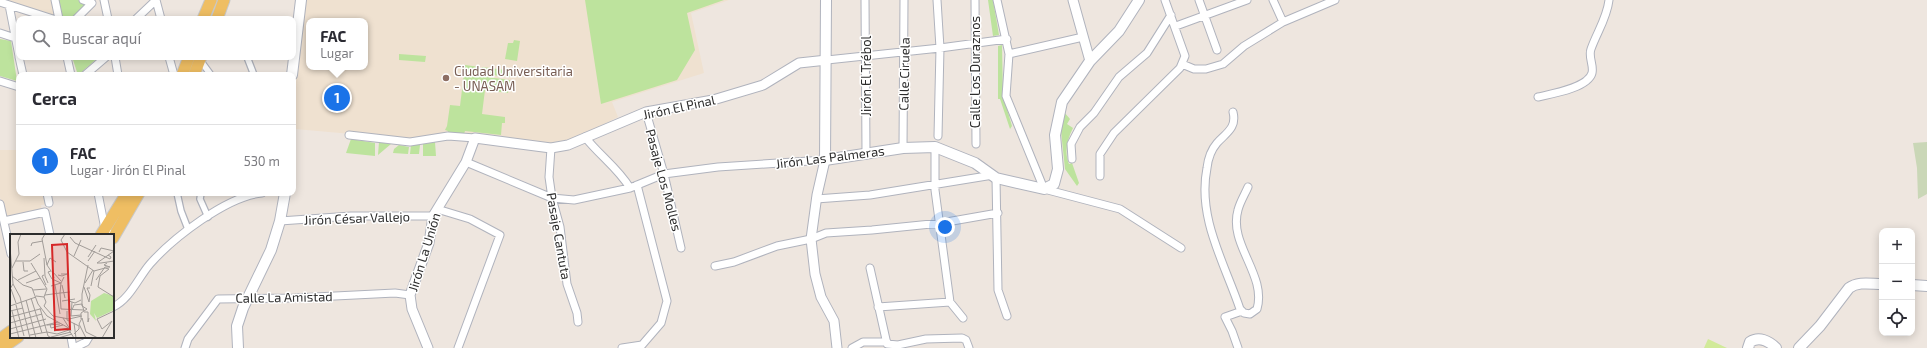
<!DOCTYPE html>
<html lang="es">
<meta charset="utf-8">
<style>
body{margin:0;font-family:"Exo 2",sans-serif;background:#f2f2f3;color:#2b2b33}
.controls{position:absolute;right:12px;bottom:12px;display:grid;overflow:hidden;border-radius:8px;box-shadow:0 2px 10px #0003}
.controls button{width:36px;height:36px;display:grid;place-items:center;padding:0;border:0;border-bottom:1px solid #e1e1e2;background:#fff;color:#2b2b33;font:20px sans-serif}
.you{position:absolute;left:945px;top:227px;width:14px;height:14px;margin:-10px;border:3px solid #fff;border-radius:50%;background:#1a73e8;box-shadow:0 0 0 6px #1a73e833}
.badge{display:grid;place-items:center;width:26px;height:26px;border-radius:50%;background:#1a73e8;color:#fff;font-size:13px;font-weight:700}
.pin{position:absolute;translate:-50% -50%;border:2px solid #fff;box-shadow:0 1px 4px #0006}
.popup{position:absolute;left:306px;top:18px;width:62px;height:52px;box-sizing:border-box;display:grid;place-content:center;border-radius:8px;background:#fff;filter:drop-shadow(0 1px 3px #0005);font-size:13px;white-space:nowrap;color:#7c7c81}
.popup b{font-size:15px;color:#2b2b33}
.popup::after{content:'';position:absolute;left:50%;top:100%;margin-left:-8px;border:8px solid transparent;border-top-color:#fff}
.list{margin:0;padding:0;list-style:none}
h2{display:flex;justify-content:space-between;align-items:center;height:52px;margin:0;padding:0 16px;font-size:17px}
h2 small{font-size:13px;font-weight:400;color:#7c7c81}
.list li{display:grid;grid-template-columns:26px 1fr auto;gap:12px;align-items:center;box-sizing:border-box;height:72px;padding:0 16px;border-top:1px solid #e1e1e2}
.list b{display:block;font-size:15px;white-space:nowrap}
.list p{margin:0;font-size:13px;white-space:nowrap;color:#7c7c81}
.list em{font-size:13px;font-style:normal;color:#7c7c81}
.icon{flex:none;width:22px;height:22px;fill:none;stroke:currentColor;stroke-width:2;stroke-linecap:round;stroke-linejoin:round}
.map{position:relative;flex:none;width:1927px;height:348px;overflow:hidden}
.search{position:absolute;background:#fff;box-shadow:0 2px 10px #0003;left:16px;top:16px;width:280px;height:44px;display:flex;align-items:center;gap:10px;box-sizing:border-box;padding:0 14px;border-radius:8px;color:#7c7c81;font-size:15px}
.panel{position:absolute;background:#fff;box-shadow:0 2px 10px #0003;left:16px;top:72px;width:280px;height:124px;border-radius:8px}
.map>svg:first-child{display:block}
.education{fill:#efe1d0;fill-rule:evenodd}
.green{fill:#bde39d}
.cemetery{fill:#cad7b7}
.pitch{fill:#d1ea99}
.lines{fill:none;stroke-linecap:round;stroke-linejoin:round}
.pedestrian-casing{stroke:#b0b3bd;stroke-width:8}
.minor-casing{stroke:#b0b3bd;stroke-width:9}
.tertiary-casing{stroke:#b0b3bd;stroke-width:11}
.secondary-casing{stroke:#b0b3bd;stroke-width:12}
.primary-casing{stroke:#c8c8c8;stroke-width:13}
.pedestrian{stroke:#fff;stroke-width:5.5}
.minor{stroke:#fff;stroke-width:7}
.tertiary{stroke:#fff;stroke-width:9}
.secondary{stroke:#fff;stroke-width:10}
.primary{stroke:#efbe63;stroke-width:11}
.education-dot{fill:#8d6e63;stroke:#fff;stroke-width:1.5}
.labels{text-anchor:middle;stroke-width:3;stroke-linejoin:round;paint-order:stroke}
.education-label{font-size:13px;fill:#785e54;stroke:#fff;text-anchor:start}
.street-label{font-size:13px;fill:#2d2d2d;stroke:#fff}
.inset-road{fill:none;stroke:#a19c98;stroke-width:1}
.view{fill:#d62828;fill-opacity:0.15;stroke:#d62828;stroke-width:2}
.inset-edge{fill:none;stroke:#2d2d2d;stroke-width:2}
</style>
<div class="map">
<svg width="1927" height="348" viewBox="0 0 1927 348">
<rect width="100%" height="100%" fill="#eee6df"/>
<path class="education" d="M2,0H52L55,17Z
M306,0H729L691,13L704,73L612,102L618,117L565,144L548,146L449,135L408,139L295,129L294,90ZM309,21H365V67H309Z
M0,150H19V193H45L47,204L41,205L42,210L5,218L0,197Z"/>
<path class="green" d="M59,0H78L89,4L73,19H62Z
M585,0H724L687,13L695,50L677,80L601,104Z
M988,0H993L999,35L993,36Z
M0,39L11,41L17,81L0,76Z
M514,40L520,41L517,61L505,59L508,43H513Z
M1002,45L1003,95L1012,126L1010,129L1000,99H998V46Z
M399,54L426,56L425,62L399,60Z
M77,57H99L78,75L73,60Z
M465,65L480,67L479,76L510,80L508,93L485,90L482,114L505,117V123H502L501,135L465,131L464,134L448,133V131L445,130L447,126L450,105L460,106Z
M482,67L513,71L512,77L481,74Z
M1064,112L1070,119L1067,124L1073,128C1067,140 1064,152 1069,164L1072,163L1079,183L1077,186L1065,169L1061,131Z
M351,139L375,143V156L346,153Z
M379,142L391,144L378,155Z
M435,142L436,156H423V144Z
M399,145L409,147L408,154L393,153L394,149Z
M411,145H420L419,154H410Z"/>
<path class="cemetery" d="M1927,142V194L1918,199L1917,168L1913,143Z"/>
<path class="pitch" d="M1708,339L1727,348H1704Z"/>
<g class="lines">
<defs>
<path id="pedestrian" d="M247,57L254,75
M200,60L211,75
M177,193L181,211L188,229
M201,193L200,199L208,217"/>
<path id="minor" d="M55,0L59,19
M104,0L108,19
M156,0L161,19
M865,0L866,152
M937,0L940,48L938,136
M975,0L976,144
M997,0L1009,54L1006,96L1044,189L1120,209L1181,248
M1199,0L1217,50
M1273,0L1283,22
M0,2L53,19
M9,5L19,56
M76,19L92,3L83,0
M136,19L156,0
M1176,26L1247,0
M0,33L15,38
M1009,54L1083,37
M19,57L23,75
M67,57L71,75
M115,57L118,75
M169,57L174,75
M827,60L940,48L1007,39
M1182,64L1194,69H1206L1223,64L1244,46L1283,22L1335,0
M85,75L106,57
M0,81L19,87
M1538,97C1551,94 1588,88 1592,73C1594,65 1588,57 1591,49C1597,32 1607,18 1609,0
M646,112L664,174L681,248
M1233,112C1237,128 1226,133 1217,143C1211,150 1208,159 1207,168C1197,218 1225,264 1240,309L1244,313L1250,314L1257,309C1267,275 1228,244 1238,210C1240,202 1245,194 1248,187
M349,135L410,142L448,136L475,138
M585,137C599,155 618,168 630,188
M551,148L549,177L552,198L560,227L567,284L577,313L578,322
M903,148L904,0
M1072,159L1071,144L1080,127L1094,113L1119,77L1147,53L1171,15
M466,162L552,198L574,200L630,188L664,174L718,167L825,160
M1100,176V154L1114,133L1180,68L1185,56L1165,0
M996,178L998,290L1007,316
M637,185L667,301L661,323L642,345
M47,193L49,203
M98,193L105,229L111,235
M816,199L870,195L993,175
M0,204L11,254
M437,209L470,219L500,235L458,348
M4,221L45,212L50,235
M280,221L351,216H433
M715,266L734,262L777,246L811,239L826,233L872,230L941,223L998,213
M870,268L887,344L898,345L926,339L962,338L966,340L969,348
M950,302L963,318
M113,307C130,299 138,278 150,264C173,238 227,196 262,193
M878,307L950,302L935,190V147
M71,337L73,348
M74,348L86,342L89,337
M185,348L188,339L218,299L295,298L395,293L410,295
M622,348L642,345
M852,348L863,342H887
M1238,348L1232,331L1225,317L1242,311"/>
<path id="tertiary" d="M1073,0L1090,61
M825,160L817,195L811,239L815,274L821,297L834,321L837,348
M428,348L412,309L410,295L429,243L433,216L466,162L475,138L551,148L568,145L646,112L713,100L763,85L799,63L827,60"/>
<path id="secondary" d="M826,0L825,160L903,148L935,147L975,163L996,178L1044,189L1054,184L1058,169L1055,135L1062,102L1090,61L1119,31L1139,0
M292,75L301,0
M1912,285L1927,286
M238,348L237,326L243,308L271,250L280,221L285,193
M1748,348L1750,342C1759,336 1769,341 1776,348
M1799,348L1820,326L1849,288C1858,281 1871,284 1882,284"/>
<path id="primary" d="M203,19L211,0
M217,19L224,0
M182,75L189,57
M194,75L201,57
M101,235L127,193
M113,238L139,193
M0,339L11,331
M2,348L18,337"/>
</defs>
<use href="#pedestrian" class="pedestrian-casing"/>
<use href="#minor" class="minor-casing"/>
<use href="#tertiary" class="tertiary-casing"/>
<use href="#secondary" class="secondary-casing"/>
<use href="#primary" class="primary-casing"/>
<use href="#pedestrian" class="pedestrian"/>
<use href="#minor" class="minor"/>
<use href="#tertiary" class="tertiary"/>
<use href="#secondary" class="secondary"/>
<use href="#primary" class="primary"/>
</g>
<circle class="education-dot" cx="446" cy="78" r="4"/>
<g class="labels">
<g class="education-label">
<text x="454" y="76">Ciudad Universitaria<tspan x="454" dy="15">- UNASAM</tspan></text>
</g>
<g class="street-label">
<text transform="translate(975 72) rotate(-90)" y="5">Calle Los Duraznos</text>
<text transform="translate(904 74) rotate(-89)" y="5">Calle Ciruela</text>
<text transform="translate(866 76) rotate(-90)" y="5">Jirón El Trébol</text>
<text transform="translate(679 107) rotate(-12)" y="5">Jirón El Pinal</text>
<text transform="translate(830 157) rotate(-7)" y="5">Jirón Las Palmeras</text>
<text transform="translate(664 180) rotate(75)" y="5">Pasaje Los Molles</text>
<text transform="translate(357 218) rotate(-2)" y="5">Jirón César Vallejo</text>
<text transform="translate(559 236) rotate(80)" y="5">Pasaje Cantuta</text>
<text transform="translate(424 252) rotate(-73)" y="5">Jirón La Unión</text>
<text transform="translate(284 297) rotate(-1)" y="5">Calle La Amistad</text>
</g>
</g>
<g transform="translate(10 234)">
<rect width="104" height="104" fill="#eee6df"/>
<path d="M94,59L104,62V76L87,84L84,79L86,87L80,80L81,67Z" fill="#bde39d"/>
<path class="inset-road" d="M55,0L51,6L57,18L84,37L95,34L99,35L90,42L88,53L104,63M60,3L65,9L100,25L101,23L98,21M21,12L22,9L33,7M0,13L3,50L0,55M89,18L91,14L104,17M64,22L71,6M78,23L86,11M34,24L35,42L38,49M6,27H20M20,27L30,20M78,27L85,17M13,28L14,37H18M21,29L37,55L34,63L26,62M91,29L104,27M91,29H87L104,17M37,31L40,24L46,28M2,34L9,20L8,8L11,0M34,41L32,42L36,51M48,41L52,42L57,40H51M2,42L13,51L22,54L28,70L37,82L57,93L64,104M44,44L42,37L51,47M8,46L26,37M86,46L95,33H100L94,31L97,29M16,49L30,44M75,49L83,36M3,50L10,63L20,104M45,51L50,80M52,51L55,64M41,52L51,49L54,43M81,52L84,37M74,53L79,68L80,61L77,54H80M1,55L6,69M23,56L36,55M35,61L50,59L51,49L42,45L38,38L41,37L37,31L32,5L35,0M34,63L36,68L34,72L43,82L59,85L72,82M21,64L32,99M16,66L26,104M52,67L65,65M59,67L65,69L71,66M62,68L61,82L71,81M6,71L14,102M0,72L26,63M30,74L38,102L42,104M51,75L50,59L60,58M51,75L74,76M62,76L64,71L72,70L74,77M0,77L13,74M2,77L9,104M57,77V86L69,92V95L64,100M74,78H78V88L79,84M0,83L30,75M53,84L61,97M71,85V79L77,75L72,72V60L78,31M0,89L32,80M64,89L66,104M40,90L41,94L53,91M37,91L50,90M0,95L36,85M44,97L59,94M37,98L47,100L59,96M0,100L48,88M20,101L37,98M41,103L61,98M48,104L62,100M76,104L69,90L72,84L76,98L88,104M92,104L102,87L92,95L87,85L104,77"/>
<path class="view" d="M57,10L60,95L45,96L42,11Z"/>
<rect width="104" height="104" class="inset-edge"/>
</g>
</svg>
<div class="controls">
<button>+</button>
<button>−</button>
<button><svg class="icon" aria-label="locate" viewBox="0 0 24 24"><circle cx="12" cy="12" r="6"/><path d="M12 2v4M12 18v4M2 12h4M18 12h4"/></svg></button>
</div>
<div class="you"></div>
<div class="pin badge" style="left:337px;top:98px">1</div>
<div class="popup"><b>FAC</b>Lugar</div>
<div class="search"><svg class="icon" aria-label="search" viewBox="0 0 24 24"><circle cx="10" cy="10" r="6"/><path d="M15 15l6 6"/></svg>Buscar aquí</div>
<section class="panel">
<h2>Cerca<small></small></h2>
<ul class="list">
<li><span class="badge">1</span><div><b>FAC</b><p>Lugar · Jirón El Pinal</p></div><em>530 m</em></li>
</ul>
</section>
</div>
